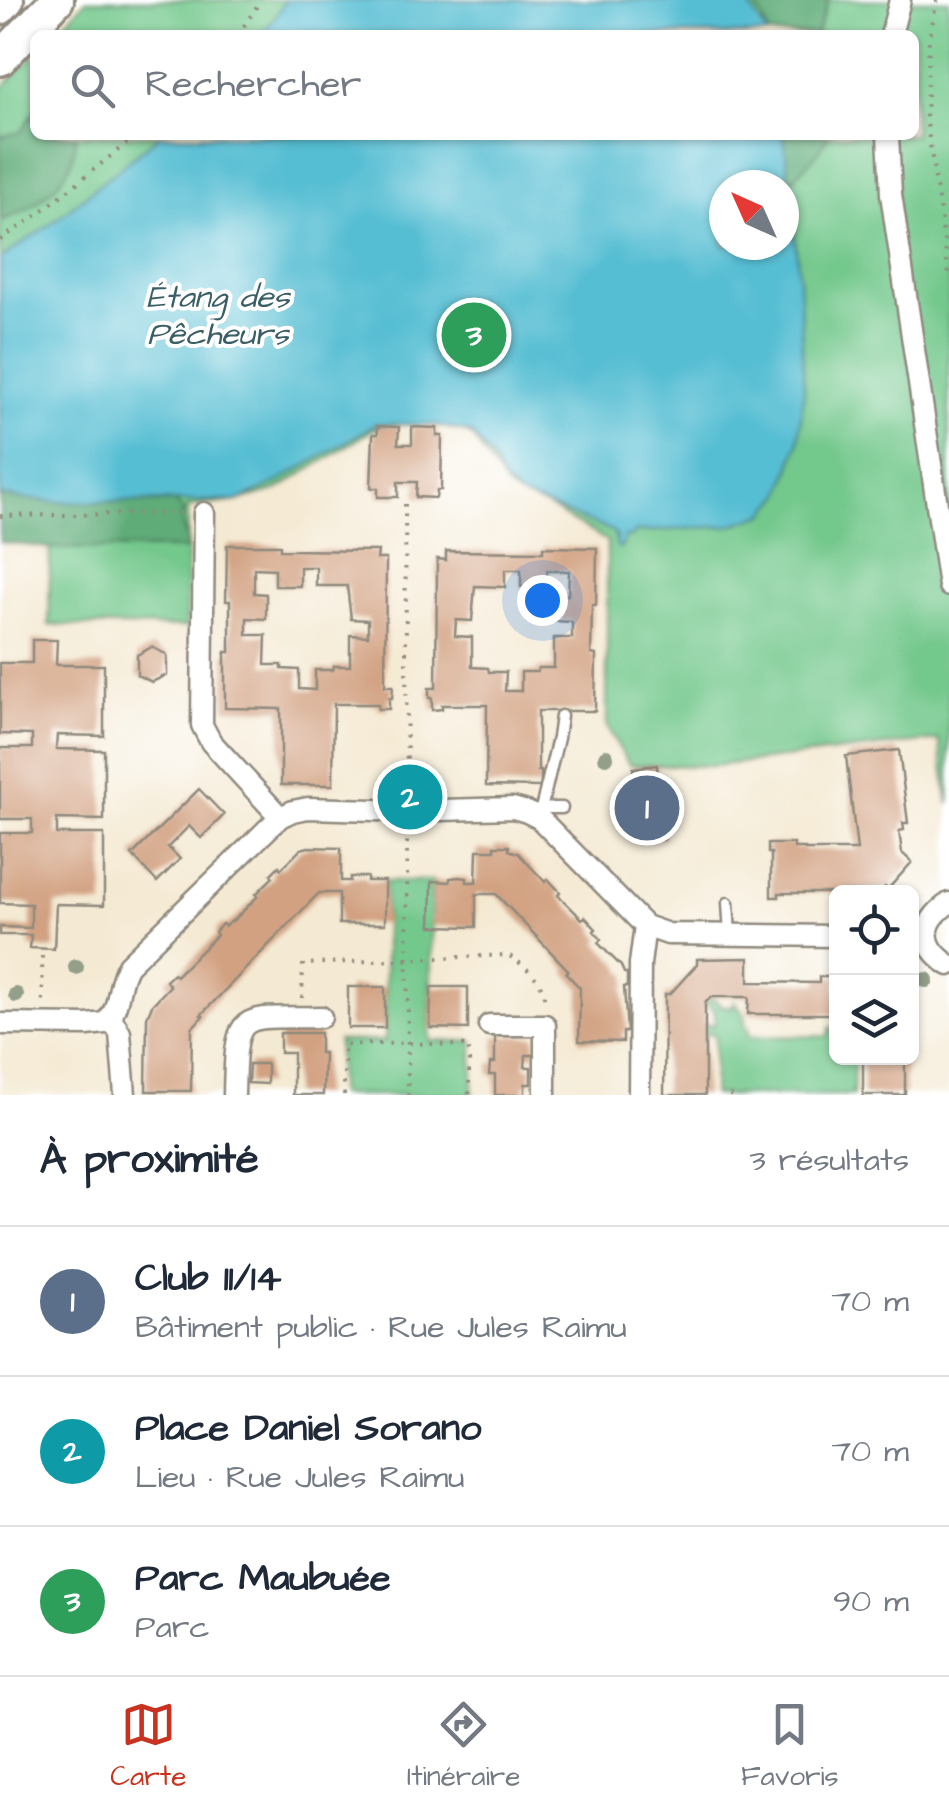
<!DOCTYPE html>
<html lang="fr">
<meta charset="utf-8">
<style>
body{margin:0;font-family:"Architects Daughter",sans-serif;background:#f2f2f3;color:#1f2937}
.controls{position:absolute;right:30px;bottom:30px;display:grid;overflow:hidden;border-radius:15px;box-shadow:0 2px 8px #0004}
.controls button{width:90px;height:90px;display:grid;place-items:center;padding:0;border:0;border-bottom:2px solid #e0e1e3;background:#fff;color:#1f2937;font:50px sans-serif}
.compass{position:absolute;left:709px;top:170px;width:90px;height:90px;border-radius:50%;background:#fff;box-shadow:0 2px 8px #0004;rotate:315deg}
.you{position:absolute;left:542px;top:600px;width:35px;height:35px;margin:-25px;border:8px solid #fff;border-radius:50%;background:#1a73e8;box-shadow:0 0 0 15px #1a73e833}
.badge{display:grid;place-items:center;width:65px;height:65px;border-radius:50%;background:#c8321e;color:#fff;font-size:32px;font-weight:700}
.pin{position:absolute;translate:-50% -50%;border:5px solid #fff;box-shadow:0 2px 10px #0006}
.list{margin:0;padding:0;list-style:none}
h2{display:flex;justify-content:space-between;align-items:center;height:130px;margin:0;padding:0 40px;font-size:42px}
h2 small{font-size:32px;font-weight:400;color:#747a83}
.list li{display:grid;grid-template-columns:65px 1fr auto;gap:30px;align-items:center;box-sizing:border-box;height:150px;padding:0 40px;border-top:2px solid #e0e1e3}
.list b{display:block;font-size:38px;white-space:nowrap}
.list p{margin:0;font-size:32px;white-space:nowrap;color:#747a83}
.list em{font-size:32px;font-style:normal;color:#747a83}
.icon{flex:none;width:55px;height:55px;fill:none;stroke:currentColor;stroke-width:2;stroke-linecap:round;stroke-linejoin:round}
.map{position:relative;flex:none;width:949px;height:1095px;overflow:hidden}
.search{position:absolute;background:#fff;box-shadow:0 2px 8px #0004;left:30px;right:30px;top:30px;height:110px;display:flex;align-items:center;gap:25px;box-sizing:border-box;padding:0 35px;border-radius:15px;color:#747a83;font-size:38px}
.sheet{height:580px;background:#fff}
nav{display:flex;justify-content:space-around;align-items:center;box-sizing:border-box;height:140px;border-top:2px solid #e0e1e3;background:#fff;font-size:28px;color:#747a83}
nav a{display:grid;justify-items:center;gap:5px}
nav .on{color:#c8321e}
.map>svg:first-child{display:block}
.green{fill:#73c88c;stroke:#4f7a5c;stroke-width:2.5;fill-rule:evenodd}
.forest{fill:#5eac78;stroke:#446c52;stroke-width:2.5}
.water{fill:#56bed3;stroke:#40747f;stroke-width:2.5;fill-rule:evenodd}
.building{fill:#d2a181;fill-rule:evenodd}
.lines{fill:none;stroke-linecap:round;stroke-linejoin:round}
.service-casing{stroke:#908a7e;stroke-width:15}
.minor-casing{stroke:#908a7e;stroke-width:25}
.trunk-casing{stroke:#908a7e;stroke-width:38}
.path{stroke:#908a7e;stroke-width:4;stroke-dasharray:2.5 8;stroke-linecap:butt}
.service{stroke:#fff;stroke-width:10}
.minor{stroke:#fff;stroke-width:20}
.trunk{stroke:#fff;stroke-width:32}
.tree{fill:#939f89}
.labels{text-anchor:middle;stroke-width:8;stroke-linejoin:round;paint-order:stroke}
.water-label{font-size:32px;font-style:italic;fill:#3a5e66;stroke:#fff}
</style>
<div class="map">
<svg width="949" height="1095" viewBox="0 0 949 1095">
<rect width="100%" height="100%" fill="#fff"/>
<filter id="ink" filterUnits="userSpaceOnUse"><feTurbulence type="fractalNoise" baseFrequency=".01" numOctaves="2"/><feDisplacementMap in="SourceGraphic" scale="20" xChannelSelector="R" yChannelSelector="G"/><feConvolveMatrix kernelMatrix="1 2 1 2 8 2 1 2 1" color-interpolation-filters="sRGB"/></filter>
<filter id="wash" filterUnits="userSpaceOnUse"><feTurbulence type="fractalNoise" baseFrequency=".0048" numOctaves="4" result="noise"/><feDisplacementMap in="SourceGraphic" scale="40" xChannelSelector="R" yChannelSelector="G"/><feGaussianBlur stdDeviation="2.25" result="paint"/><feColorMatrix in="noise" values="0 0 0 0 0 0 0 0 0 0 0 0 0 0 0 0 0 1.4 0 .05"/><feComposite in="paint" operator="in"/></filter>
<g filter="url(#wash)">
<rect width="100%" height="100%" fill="#f4e9d2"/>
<path class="green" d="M86,0H949V805L939,740L713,766L629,765L607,727V541L546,506L518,495L507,488L472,436L465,432L436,425L382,424L275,491L238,501L188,507L187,627L49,625L50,548L0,542V90L35,54V135H914V35H54ZM724,185H784V245H724Z
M385,881H432L430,1041H473V1095H338V1041H385Z
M711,997L722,1006L734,1007V1002L745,1015V1026L748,1027L749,1037L828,1036L830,1028H836V1058H854L853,1095H713L715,1034L704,1033V1025L715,1024V1011L706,1003Z"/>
<path class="forest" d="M753,0H829L816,35H768C768,23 757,11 753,0Z
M35,110V135H76C74,145 74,158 69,167C55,192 28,213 0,220V137L21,132Z
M768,135H829L818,152L791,181L776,179Z
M0,496L57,502H175L183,510L182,526L187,537V549L50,548L0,542Z"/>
<path class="water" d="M286,0H746L768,35H260L274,19Z
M160,135H784L799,275L804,390L798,444L782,494L765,514L729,526L636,532L631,537H625L622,547H617L615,535L610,530L518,495L502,479L493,460L471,433L436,425L376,424L273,485L238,501L57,502L0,496V259L52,223ZM724,185H784V245H724Z"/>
<g id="blocks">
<path class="building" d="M377,426L399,427L398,444H412V427L437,428V436H442L441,490H437L436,498L416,497L417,482H398V497H378V488H371L373,434H378Z
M227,545H280V550L378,551L377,559H386L385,686H393L392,698H389V709H378V704H334L333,785H281V709L225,708V652H230V601H226ZM300,567H316V586H347L351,619L368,620V636L350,635V666H334L333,670H315V690L299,689V670L282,669V665H265L266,635H247V618L266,619V594L254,593V568L275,569V586H300Z
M543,547L597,548L596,605H592L591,654L596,655L595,711H538V771H541V787L486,786L487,705H442V709L432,710V698H429V688H436L437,559L446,560V551L543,552ZM505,570H521V587H547V571H569L568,595H555V621L572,622V638H554V668H538L537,672H521V691H505L506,672H489L488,668L472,667V637L455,636L456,620L472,621L475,586L505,587Z
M32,640H57L56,665H104V736L57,735L56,749L104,750V820L57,819V834H104V905L56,904L54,949L30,948L31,935H0V927L31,928V904L0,903V833H32V819H0V748H32V735L0,734V663H32Z
M152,647L167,655V675L152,682L137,675V655Z
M899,750L908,823H903L904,830L899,831L902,853L912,862L888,889L885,887L880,892H837L836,897L832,896V893H779V897H771V853H768V844H794V848H805V850H857L846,756Z
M657,765L659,794L663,793L664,839L639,841L638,822H631V794H636L633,768Z
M199,789L224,815L201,838L189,826L168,847L180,859L157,882L132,855Z
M495,846H509V850L518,853L545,882L548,879L560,892L558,895L582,919L585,917L596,929L594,931L601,939L598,943L621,966L624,973H627V987H624L627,1032H623V1042L579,1041L580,988L566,973L568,970L496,894H476V927L431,926L432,881L450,882V878L459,877L467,878V882H476L477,850H495Z
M308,847L341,848V881H350V877H367V881H385V924H339V893H319L201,1015L203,1016L192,1028L191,1091H146L147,1017L152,1005L170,986L166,981L173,974L176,976L217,935L215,932L222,924L225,926L236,918L258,896L256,894L273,877L271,874L279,866L281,869L301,849Z
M749,958V982L819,983V977H836V1014H748L749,997H711L705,1003V1095H664L665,994H670L697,964V959Z
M348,987H385V1028H348Z
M431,987H468V1029L430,1028Z
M280,1033H320V1053H324L323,1095H293V1053H280Z
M495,1036H535V1055H526L525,1067H531V1084H525V1095H495V1075H489L490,1063H495Z
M866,1058H905V1095H863V1062H866Z
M249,1064H267V1084L248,1083Z"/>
</g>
</g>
<g filter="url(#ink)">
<use href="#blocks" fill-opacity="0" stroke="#908a7e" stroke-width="2.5"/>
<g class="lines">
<defs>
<path id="service" d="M542,808H562
M539,818L558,738L561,716
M728,903L730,935"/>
<path id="minor" d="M891,35L900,0
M888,135L891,194L949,586
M204,513L202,725L211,742L280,817
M949,903C921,922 920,946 949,965
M111,1018L120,1033L125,1095
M0,1024L87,1025L105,1023C122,1007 116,984 128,965L280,817L293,811L308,808L406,811L513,808L527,812L539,818L645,926L668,934L836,936
M489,1025H545V1095
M234,1095C236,1006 238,1019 321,1017
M639,1095L640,964L645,926"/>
<path id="trunk" d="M0,8L7,0
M0,59L57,0"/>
</defs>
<use href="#service" class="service-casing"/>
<use href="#minor" class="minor-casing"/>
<use href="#trunk" class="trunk-casing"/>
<path class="path" d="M937,0L929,39L926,117L949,275
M238,35L261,0
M0,240L37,215L137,135
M405,504L407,789
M0,516L184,513
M407,831L408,1095
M42,956L43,1006
M302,998L303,964L508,955C527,967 545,981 545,1005
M344,1095V1045L409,1043L469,1046V1095
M730,1095H735"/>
<use href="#service" class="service"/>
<use href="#minor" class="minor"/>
<use href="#trunk" class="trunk"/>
</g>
<g class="tree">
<circle cx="606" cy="757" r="8"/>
<circle cx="76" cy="967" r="8"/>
<circle cx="926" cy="980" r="8"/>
<circle cx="16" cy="995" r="8"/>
</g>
</g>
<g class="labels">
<g class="water-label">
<text x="218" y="307">Étang des<tspan x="218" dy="37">Pêcheurs</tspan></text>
</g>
</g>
</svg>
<div class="controls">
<button><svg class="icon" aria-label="locate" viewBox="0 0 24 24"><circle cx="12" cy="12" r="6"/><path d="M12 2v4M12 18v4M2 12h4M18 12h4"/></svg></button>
<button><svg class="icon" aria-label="layers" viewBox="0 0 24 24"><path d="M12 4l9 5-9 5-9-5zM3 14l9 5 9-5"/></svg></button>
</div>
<svg class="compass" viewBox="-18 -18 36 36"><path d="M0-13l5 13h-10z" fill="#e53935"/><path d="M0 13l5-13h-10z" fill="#747a83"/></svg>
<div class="you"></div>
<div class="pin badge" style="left:647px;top:808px;background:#5c6f8a">1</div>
<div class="pin badge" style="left:410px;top:797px;background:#0f9aa8">2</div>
<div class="pin badge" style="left:474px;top:335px;background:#2e9e5b">3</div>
<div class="search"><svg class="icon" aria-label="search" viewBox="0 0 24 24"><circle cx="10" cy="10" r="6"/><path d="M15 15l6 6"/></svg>Rechercher</div>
</div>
<section class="sheet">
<h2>À proximité<small>3 résultats</small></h2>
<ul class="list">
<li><span class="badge" style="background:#5c6f8a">1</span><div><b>Club 11/14</b><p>Bâtiment public · Rue Jules Raimu</p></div><em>70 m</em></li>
<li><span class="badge" style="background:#0f9aa8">2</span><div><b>Place Daniel Sorano</b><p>Lieu · Rue Jules Raimu</p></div><em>70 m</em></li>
<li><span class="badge" style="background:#2e9e5b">3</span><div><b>Parc Maubuée</b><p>Parc</p></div><em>90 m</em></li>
</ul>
</section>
<nav>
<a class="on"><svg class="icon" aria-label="map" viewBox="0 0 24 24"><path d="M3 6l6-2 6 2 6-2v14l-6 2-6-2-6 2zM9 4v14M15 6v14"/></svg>Carte</a>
<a><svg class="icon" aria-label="directions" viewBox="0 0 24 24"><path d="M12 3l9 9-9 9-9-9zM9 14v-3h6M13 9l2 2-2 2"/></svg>Itinéraire</a>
<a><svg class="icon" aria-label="saved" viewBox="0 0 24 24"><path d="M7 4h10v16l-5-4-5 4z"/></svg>Favoris</a>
</nav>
